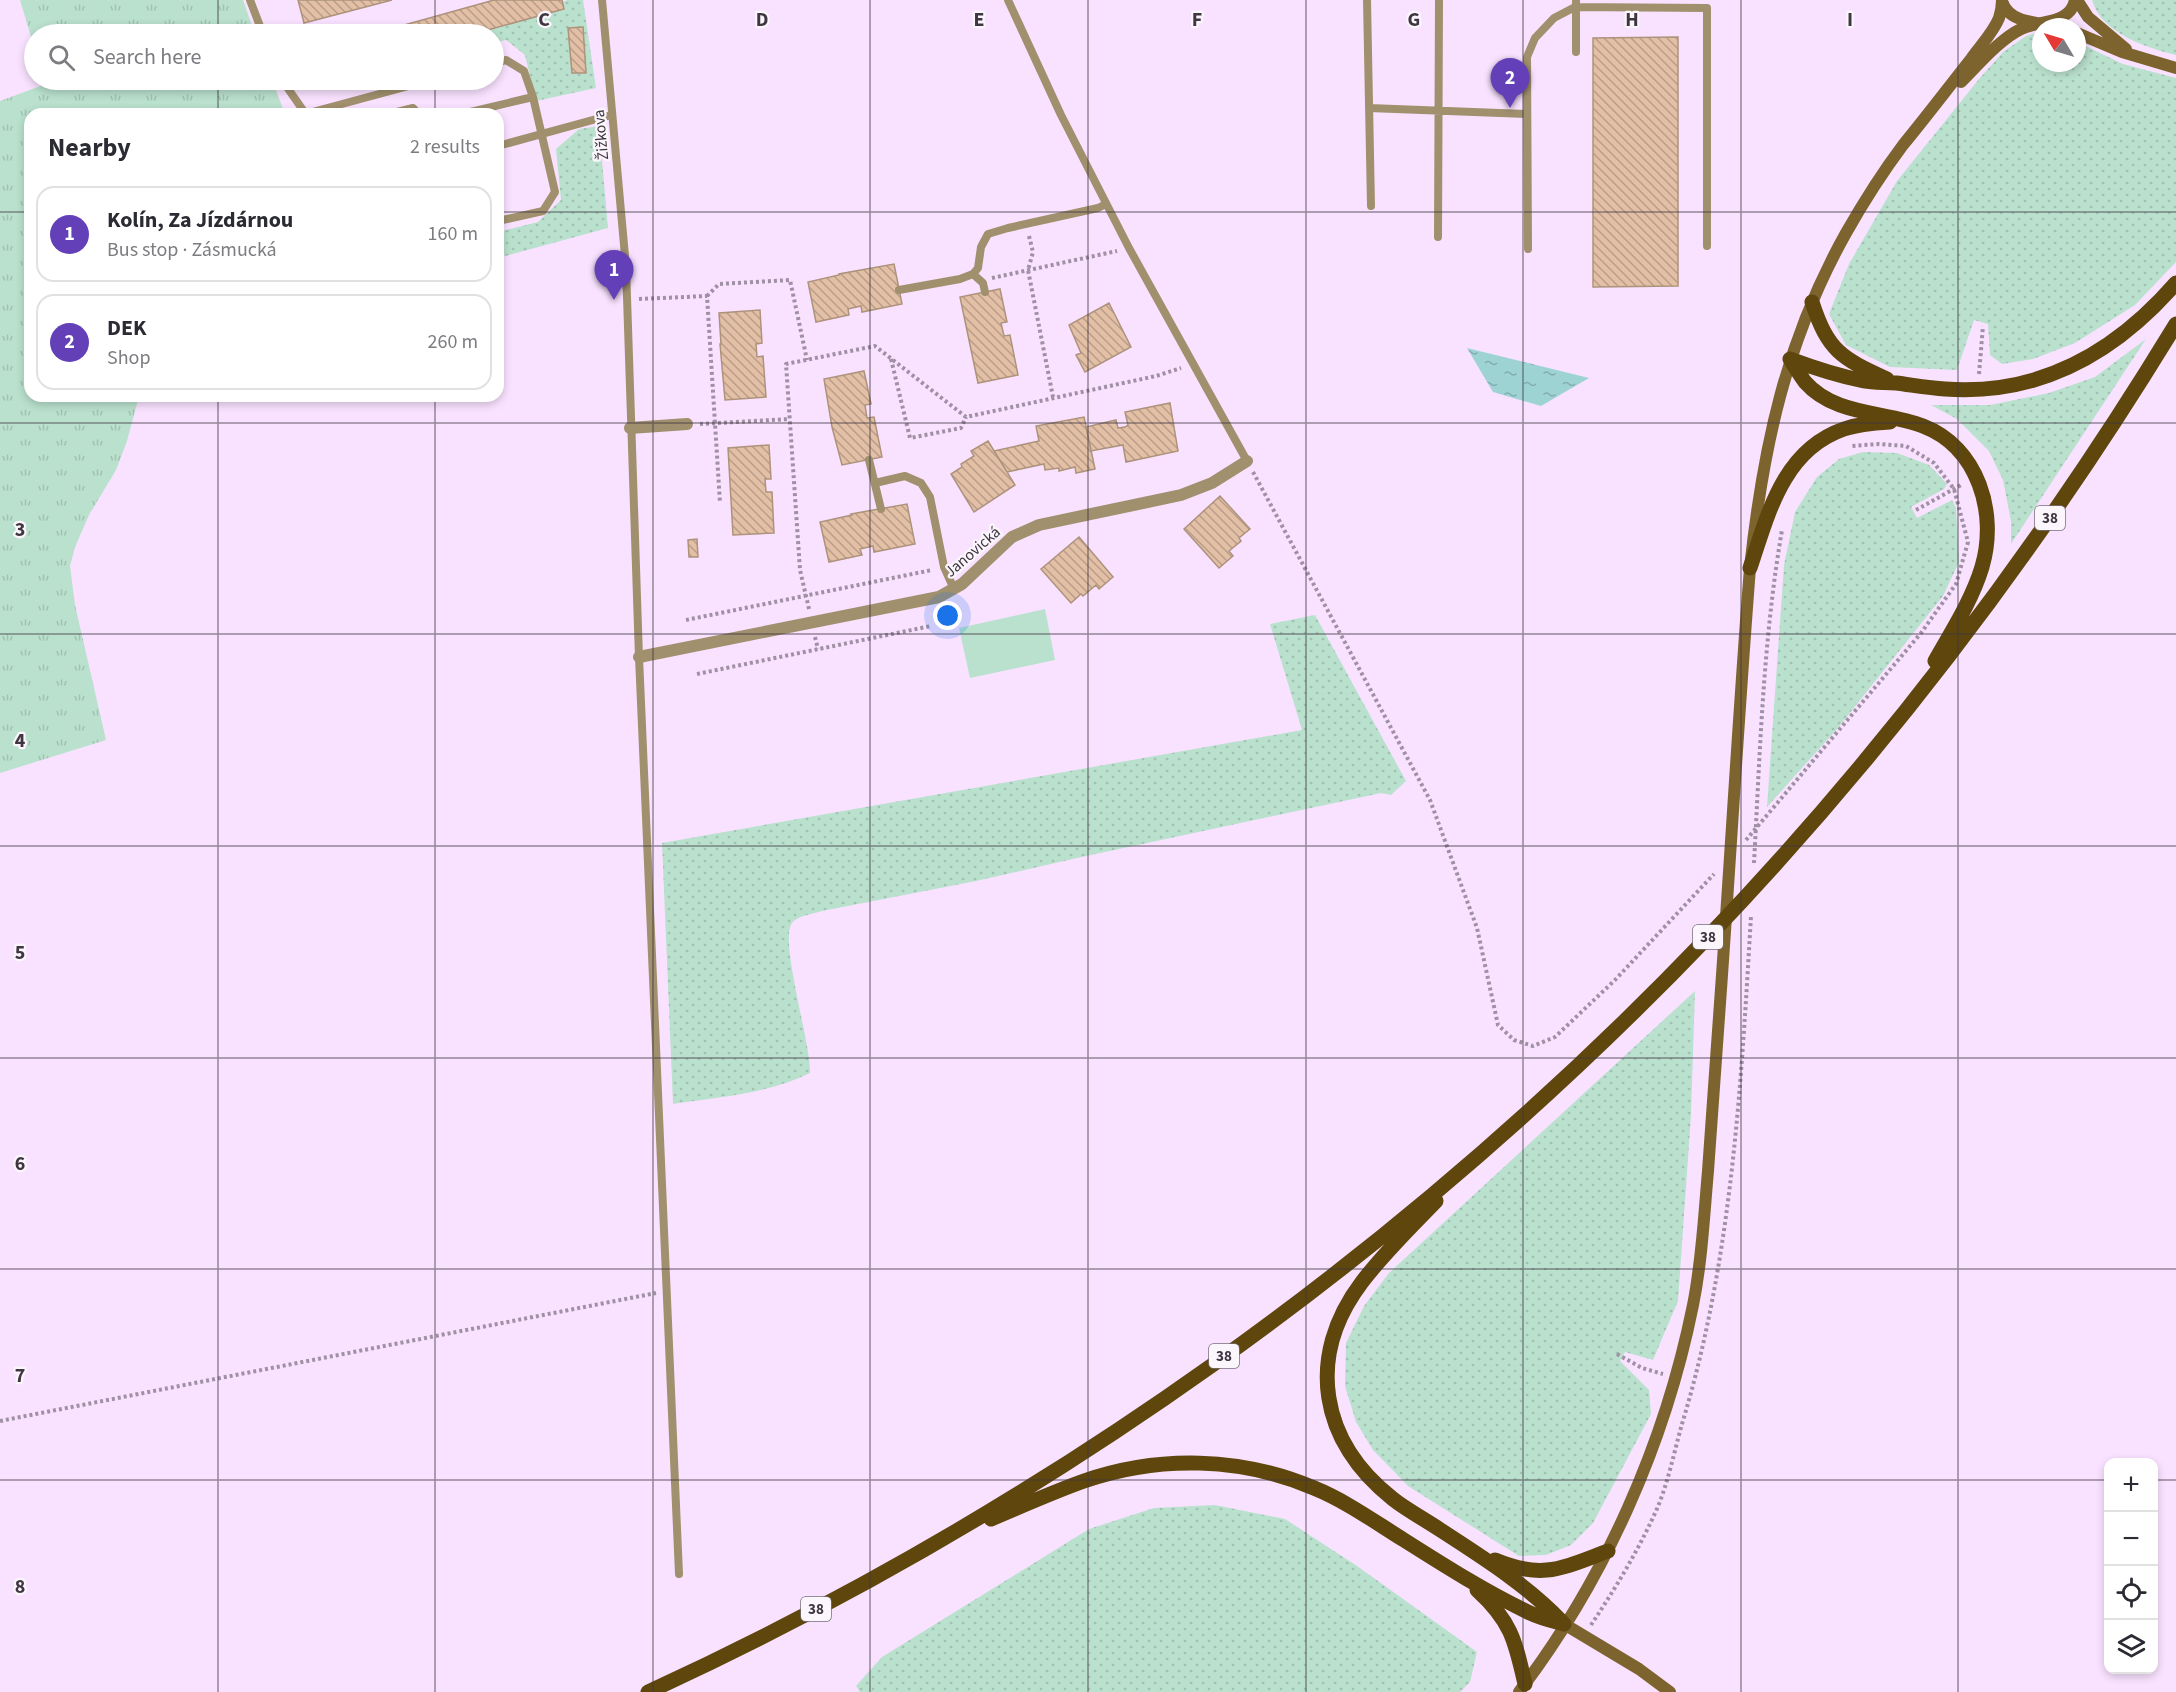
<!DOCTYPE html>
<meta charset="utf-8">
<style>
body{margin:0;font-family:"Source Sans 3",sans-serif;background:#f2f2f3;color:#2b2b33}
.controls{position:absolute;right:18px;bottom:18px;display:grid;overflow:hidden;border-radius:12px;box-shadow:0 3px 9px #0003}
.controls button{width:54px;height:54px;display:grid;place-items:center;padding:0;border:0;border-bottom:2px solid #e1e1e2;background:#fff;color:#2b2b33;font:30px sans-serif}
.compass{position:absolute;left:2032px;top:18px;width:54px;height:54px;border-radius:50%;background:#fff;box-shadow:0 3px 9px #0003;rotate:308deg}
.you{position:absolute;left:948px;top:616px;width:21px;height:21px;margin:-15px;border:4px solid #fff;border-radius:50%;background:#1a73e8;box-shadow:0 0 0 9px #1a73e833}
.badge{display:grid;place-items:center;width:39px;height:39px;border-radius:50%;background:#6340b8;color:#fff;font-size:20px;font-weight:700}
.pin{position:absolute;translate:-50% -50px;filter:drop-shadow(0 2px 3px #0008)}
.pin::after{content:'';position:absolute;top:32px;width:21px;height:18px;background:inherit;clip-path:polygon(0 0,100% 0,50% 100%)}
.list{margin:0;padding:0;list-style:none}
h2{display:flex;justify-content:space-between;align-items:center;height:78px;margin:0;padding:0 24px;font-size:26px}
h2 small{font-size:20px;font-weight:400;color:#7c7c81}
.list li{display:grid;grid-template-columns:39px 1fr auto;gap:18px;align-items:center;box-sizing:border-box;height:96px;margin:0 12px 12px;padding:0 12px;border:2px solid #e1e1e2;border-radius:18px}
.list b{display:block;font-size:22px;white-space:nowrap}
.list p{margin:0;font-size:20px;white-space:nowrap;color:#7c7c81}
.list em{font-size:20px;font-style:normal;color:#7c7c81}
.icon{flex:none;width:33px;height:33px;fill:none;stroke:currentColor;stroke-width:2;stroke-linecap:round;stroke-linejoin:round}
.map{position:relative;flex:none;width:2176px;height:1692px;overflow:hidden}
.search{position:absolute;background:#fff;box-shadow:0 3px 9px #0003;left:24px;top:24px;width:480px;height:66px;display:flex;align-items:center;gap:15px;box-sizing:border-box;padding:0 21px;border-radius:33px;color:#7c7c81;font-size:22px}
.panel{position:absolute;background:#fff;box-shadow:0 3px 9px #0003;left:24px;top:108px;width:480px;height:294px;border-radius:18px}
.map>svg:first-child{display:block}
.grass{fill:url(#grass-dots)}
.park{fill:url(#park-tufts)}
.pitch{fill:#bae1ce}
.water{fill:url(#water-ripples)}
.building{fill:url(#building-back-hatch);stroke:#ad927c;stroke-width:1.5}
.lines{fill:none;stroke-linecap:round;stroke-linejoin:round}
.path{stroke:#a090a4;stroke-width:4;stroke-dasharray:3 3;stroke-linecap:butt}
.lane{stroke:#a1906e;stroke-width:8}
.street{stroke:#a1906e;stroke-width:12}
.secondary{stroke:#7d642f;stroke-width:12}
.primary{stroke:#5e460c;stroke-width:15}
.grid{fill:none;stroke:#3f3641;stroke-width:1.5;stroke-opacity:0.55}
.labels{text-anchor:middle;stroke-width:4.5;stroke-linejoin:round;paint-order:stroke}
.shield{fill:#fbf6fc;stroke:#777079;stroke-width:1.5}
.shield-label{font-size:15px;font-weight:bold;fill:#3f3641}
.street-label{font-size:16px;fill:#3f3641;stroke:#fbf6fc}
.grid-label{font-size:20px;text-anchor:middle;font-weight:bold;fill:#3f3641;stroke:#fbf6fc;stroke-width:4.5;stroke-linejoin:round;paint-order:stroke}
</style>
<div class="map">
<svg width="2176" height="1692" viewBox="0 0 2176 1692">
<defs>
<pattern id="grass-dots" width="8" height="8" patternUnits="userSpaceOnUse" patternTransform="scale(1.5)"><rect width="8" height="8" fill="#bae1ce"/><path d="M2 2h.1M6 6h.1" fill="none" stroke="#a1c2b2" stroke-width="1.8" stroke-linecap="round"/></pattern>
<pattern id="park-tufts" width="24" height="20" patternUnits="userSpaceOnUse" patternTransform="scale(1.5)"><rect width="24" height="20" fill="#bae1ce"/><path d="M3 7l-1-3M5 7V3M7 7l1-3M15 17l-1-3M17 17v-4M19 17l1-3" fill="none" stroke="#a1c2b2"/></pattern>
<pattern id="water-ripples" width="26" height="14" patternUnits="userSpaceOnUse" patternTransform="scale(1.5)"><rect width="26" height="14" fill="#9ed3d3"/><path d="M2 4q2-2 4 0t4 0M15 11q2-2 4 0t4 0" fill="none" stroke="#82acad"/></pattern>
<pattern id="building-back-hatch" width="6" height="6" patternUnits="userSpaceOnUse" patternTransform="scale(1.5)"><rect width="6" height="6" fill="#e3c0a5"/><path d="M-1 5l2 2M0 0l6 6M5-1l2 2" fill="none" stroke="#b99d88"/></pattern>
</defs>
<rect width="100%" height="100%" fill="#f9e2ff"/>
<path class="grass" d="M568,0H583L596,88L536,101L525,55L506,40L494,43V34H440Z
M2092,0H2176V55C2147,48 2101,33 2092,0Z
M2041,32V63H2077V42L2123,64L2176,78V262L2135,305L2075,343L2033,359L2002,364L1990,355L1988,324L1974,320L1957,370L1890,367L1846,345L1829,314L1849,264L1897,181L1979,79L2003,52L2026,36Z
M599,126L608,228L498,258V232L538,222L561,200L556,149L579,129Z
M2146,339L2011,544V521L2003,480L1989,451L1957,419L1931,405H1990L2049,393L2095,377Z
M1863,452L1897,453L1929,465L1947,484L1944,489L1911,507L1917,518L1952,500L1956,508L1959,562L1943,596L1837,729L1767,807L1784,565L1795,512L1817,477L1839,459Z
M1315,615L1406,781L1391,795L1381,793L1077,858L976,881L822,911C814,914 798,915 792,923C779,941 811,1043 810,1073C768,1094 719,1097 673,1104L662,843L1302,730L1270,624Z
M1695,991L1691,1115L1678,1301L1653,1360L1625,1352L1620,1361L1649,1390L1651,1414L1593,1523L1571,1545L1546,1555L1519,1556L1408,1486L1373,1450L1356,1422L1345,1386L1346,1343L1364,1306L1389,1273Z
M1215,1505L1285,1519L1357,1566L1477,1652L1470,1682L1460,1692H860L856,1686L882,1657L1089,1529L1154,1508Z"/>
<path class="park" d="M20,0H243L255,34H34V47Z
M45,80H272L285,114H30V396H138V400L127,441L116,470L89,515L75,547L70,566L75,605L106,740L0,773V101L46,84Z"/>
<path class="pitch" d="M1045,609L1055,660L970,678L959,628Z"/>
<path class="water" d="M1467,348L1589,378L1541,406L1493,392Z"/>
<path class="building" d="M298,0H392L304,23Z
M494,0H562L564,9L473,34H372Z
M583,27L586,73H572L568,28Z
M1678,37V286L1593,287V38Z
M894,264L902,304L862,312L861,306L848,309L849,315L816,322L808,282L839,275V274Z
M1000,289L1007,322L1001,323L1004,336L1010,335L1018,375L978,383L960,297Z
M1109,303L1131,347L1085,372L1076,355L1081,353L1069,325Z
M760,310L762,343L756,344L757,357L763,356L766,397L725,400L720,344H721L719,313Z
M864,371L871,404L865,405L867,418L874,417L882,457L842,465L832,427L824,379Z
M1170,403L1178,451L1126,462L1123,445L1091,451L1086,427L1116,420L1118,428L1125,427L1128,425L1125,412Z
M1084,417L1095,469L1076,473L1075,467L1059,471V468L1045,470L1044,464L1007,472L994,451L1039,441L1036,426Z
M988,441L1015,485L974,512L951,474L962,467L961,464L974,456L971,451Z
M769,445L771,479H765L766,492H772L774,533L733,535L728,448Z
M1220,496L1250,529L1239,538L1241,541L1229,551L1233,556L1219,568L1184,529Z
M907,504L915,544L874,552L873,546L860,549L862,555L829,562L820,522L852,515L851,514Z
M1079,537L1113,577L1099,589L1096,585L1083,596L1081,594L1071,603L1041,569Z
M697,539L698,557H689L688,540Z"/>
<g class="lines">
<path class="path" d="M1029,236L1033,252L1028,270L1053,397
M992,278L1117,251
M707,296L719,284L790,280L807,360
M639,299L707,296L720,503
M891,359L910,438L961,428L966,417
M1979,374L1983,326
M700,424L790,419
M1253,472L1430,800L1477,928L1498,1025L1514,1040L1533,1046L1555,1037L1615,980L1714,874
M1916,510L1963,484
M809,609L800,570L786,364L875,346L966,417L1156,376L1181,368
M686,620L932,570
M815,637L818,649
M697,674L931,626
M1746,840L1921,633L1956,584L1968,542L1954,489L1934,463L1906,446L1879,444L1851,446
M1754,863C1760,753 1763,640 1782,530
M1617,1354L1642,1368L1663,1374
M0,1421L656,1293
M1591,1625C1615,1589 1638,1551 1656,1511C1668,1484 1674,1452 1682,1424C1732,1259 1741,1087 1751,916"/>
<path class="lane" d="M250,0L263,34
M602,0L626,267L639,657L679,1574
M1008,0L1061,115L1129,248L1247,461
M1367,0L1371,206
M1576,0V52
M494,63L506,60L524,71L533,97L555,192L543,211L498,221
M282,80L305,113
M1369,108L1527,114
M305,114L431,80
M389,114L413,108L419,114
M462,114L533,97
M498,146L611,115
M1438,237L1439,0
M1528,249L1527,57L1535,38L1554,18L1575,7L1707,8V246
M973,274L983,283L985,292
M899,290L960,279L973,274L978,268L981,247L988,234L1008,228L1098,208L1106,204
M869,460L881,509
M875,483L905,476L921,483L930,497L944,567L954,589"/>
<path class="street" d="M630,428L687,424
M639,657L939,597L962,584L1012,537L1039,525L1181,495L1212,483L1247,461"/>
<path class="secondary" d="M2077,0L2088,17L2126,49
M2002,1C2009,25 2042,22 2062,27
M2077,33L2122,52L2176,68
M1961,82C1978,65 2000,39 2021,29C2039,20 2070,25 2075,0
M1564,1624L1639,1669L1670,1692
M1519,1692C1605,1579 1665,1444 1693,1305C1702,1261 1704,1215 1708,1171C1712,1110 1717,1050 1721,989C1731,849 1739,708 1750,568C1763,447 1786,340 1846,233C1863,203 1882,173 1903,145C1926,117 1948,88 1971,59C1980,46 1993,33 1999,18C2001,12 2002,6 2002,0"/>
<path class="primary" d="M1812,302C1828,351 1841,358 1887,379
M1790,359C1795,367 1800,375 1805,382C1835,416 1884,411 1923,426C1978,447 1998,513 1982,567C1972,600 1952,631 1935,661
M1790,359C1814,368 1839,376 1864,381C1874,383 1885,382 1896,383C1912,385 1929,388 1945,389C2040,396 2116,352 2176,283
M1750,568C1768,514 1783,450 1844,429C1859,424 1874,423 1890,422
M1436,1201C1411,1227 1384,1253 1362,1282C1305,1357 1320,1442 1393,1499C1407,1510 1424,1519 1439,1529C1482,1557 1527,1585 1562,1622
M991,1519C1022,1506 1053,1492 1084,1481C1159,1455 1241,1457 1314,1488C1346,1501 1375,1522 1404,1540C1445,1566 1486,1592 1530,1613C1540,1618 1553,1621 1564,1624
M1495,1560C1543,1580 1562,1568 1608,1551
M1477,1590C1511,1621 1515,1640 1525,1684
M648,1692C1044,1510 1406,1252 1707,938C1885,752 2042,544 2176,324"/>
</g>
<path class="grid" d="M218,0V34M435,0V34M653,0V1692M870,0V1692M1088,0V1692M1306,0V1692M1523,0V1692M1741,0V1692M1958,0V1692M218,80V114M435,80V114M0,212H30M498,212H2176M218,396V1692M435,396V1692M0,423H2176M0,634H2176M0,846H2176M0,1058H2176M0,1269H2176M0,1480H2108M2154,1480H2176"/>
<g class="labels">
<g class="shield">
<rect x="2035" y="506" width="30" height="24" rx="4.5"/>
<rect x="1693" y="925" width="30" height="24" rx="4.5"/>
<rect x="1209" y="1344" width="30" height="24" rx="4.5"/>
<rect x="801" y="1597" width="30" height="24" rx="4.5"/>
</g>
<g class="shield-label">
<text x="2050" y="523">38</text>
<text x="1708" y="942">38</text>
<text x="1224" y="1361">38</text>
<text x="816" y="1614">38</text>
</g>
<g class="street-label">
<text transform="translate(600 135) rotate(-95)" y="6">Žižkova</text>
<text transform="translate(972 551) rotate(-41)" y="6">Janovická</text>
</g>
</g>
<g class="grid-label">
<text x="544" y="26">C</text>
<text x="762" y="26">D</text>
<text x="979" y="26">E</text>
<text x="1197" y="26">F</text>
<text x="1414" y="26">G</text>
<text x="1632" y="26">H</text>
<text x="1850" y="26">I</text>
<text x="20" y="536">3</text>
<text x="20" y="747">4</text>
<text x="20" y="959">5</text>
<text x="20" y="1170">6</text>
<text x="20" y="1382">7</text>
<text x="20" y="1593">8</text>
</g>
</svg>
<div class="controls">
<button>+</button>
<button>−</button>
<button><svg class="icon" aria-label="locate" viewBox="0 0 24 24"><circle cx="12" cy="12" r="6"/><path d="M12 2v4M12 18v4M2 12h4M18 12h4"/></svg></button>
<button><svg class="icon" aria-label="layers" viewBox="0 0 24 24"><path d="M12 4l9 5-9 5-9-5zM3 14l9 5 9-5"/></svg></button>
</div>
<svg class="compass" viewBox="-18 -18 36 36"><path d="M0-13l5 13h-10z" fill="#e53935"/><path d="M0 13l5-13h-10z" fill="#7c7c81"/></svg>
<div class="you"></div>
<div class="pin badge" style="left:614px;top:300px">1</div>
<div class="pin badge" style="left:1510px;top:108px">2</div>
<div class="search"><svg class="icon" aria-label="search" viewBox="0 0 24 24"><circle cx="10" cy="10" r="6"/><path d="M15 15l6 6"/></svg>Search here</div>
<section class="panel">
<h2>Nearby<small>2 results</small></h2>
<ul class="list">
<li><span class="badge">1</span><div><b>Kolín, Za Jízdárnou</b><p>Bus stop · Zásmucká</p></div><em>160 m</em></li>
<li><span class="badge">2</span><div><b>DEK</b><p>Shop</p></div><em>260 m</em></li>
</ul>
</section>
</div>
